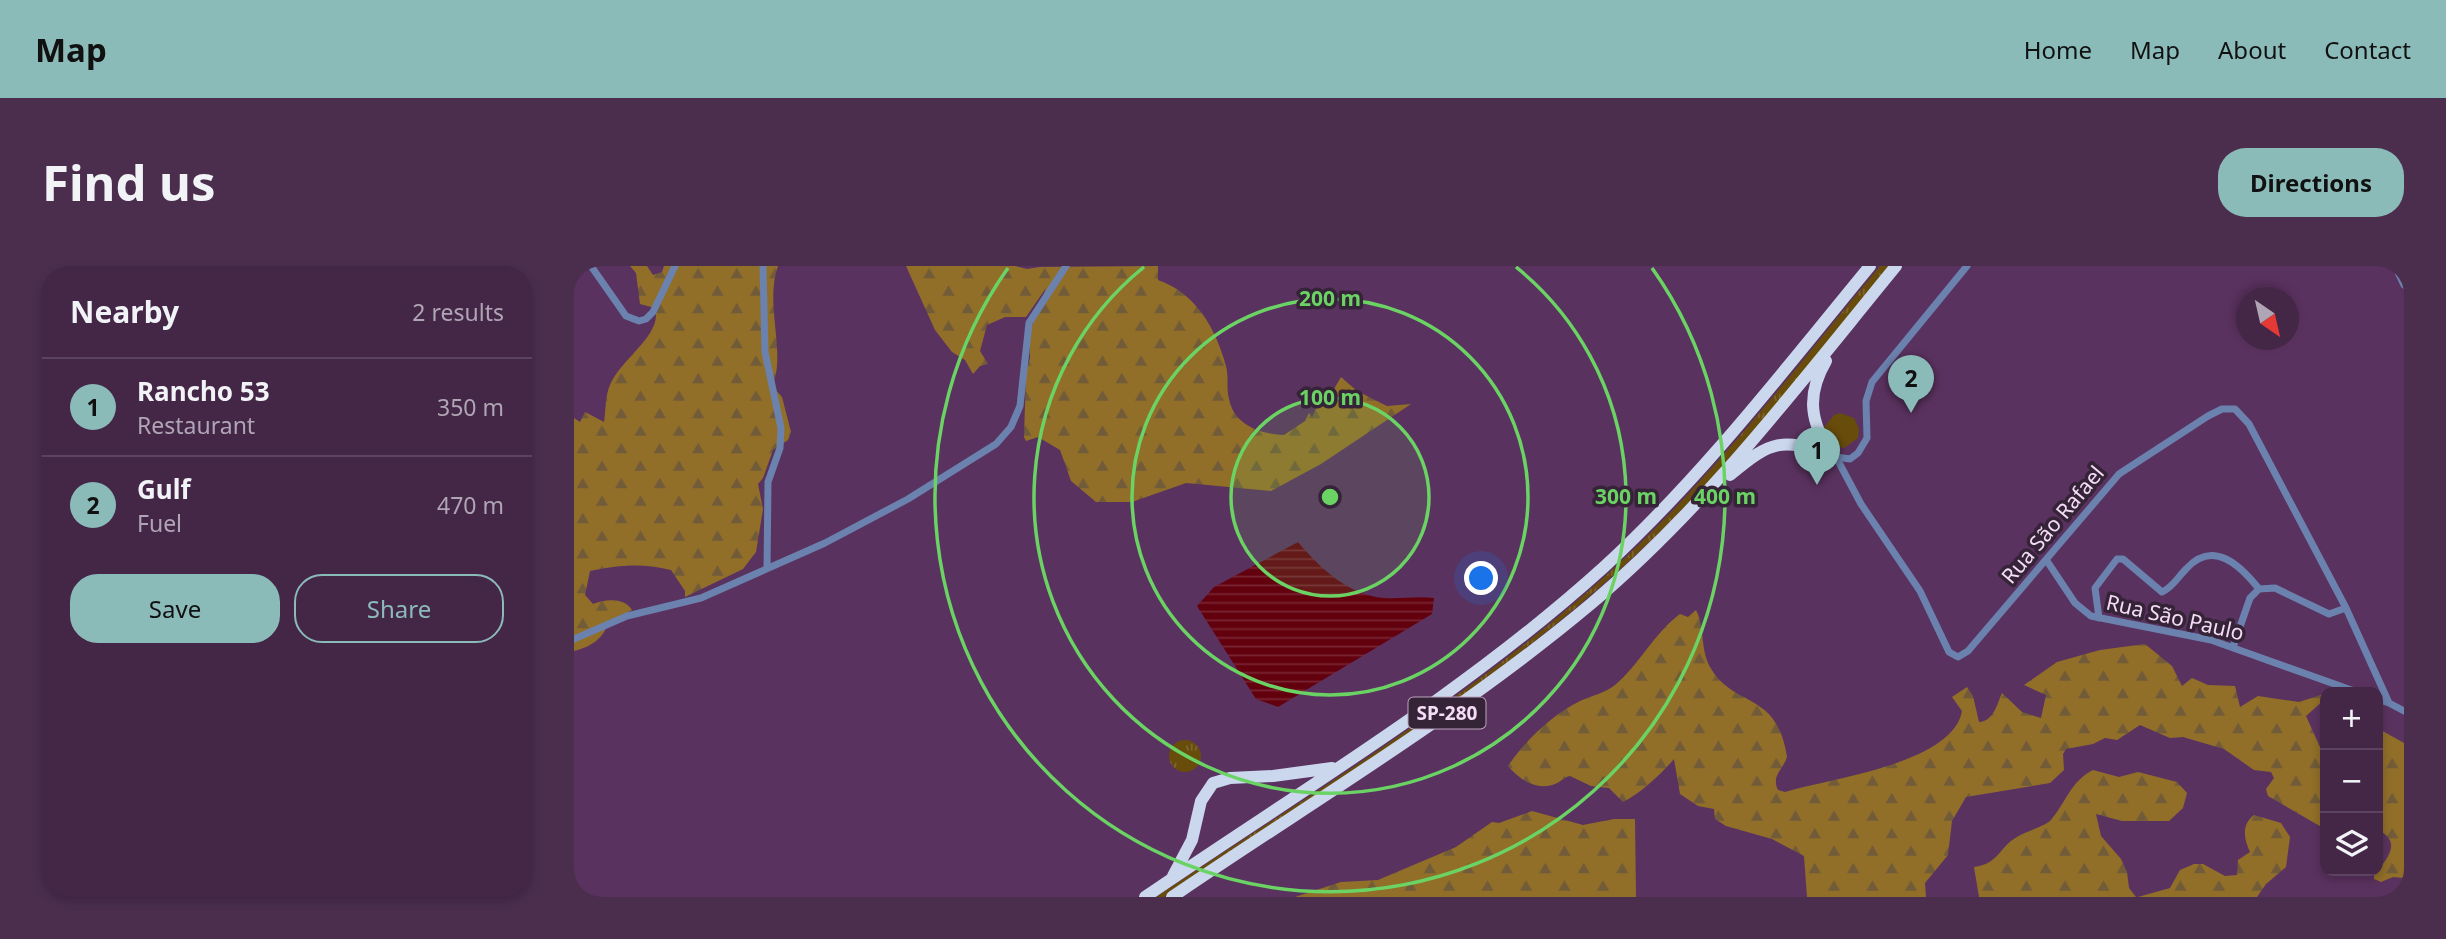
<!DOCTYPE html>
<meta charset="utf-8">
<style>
body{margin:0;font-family:"Noto Sans",sans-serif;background:#4b2e4e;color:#f1f3f6}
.controls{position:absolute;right:21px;bottom:21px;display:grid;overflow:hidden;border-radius:14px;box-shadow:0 4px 10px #0003}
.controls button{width:63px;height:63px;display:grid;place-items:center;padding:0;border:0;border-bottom:2px solid #5c4360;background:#442647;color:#f1f3f6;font:35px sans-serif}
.compass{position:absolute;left:1662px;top:21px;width:63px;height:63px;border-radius:50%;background:#442647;box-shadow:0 4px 10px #0003;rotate:146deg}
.you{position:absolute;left:908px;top:313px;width:24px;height:24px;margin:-18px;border:5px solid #fff;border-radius:50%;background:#1a73e8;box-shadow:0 0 0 10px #1a73e833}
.badge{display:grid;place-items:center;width:46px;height:46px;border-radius:50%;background:#8bbbb9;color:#111;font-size:23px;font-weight:700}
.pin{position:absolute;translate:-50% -58px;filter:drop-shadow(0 2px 4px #0008)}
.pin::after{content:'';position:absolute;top:37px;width:24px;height:21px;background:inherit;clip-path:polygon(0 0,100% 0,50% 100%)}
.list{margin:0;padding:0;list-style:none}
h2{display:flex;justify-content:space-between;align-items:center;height:91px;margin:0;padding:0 28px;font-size:30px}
h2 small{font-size:23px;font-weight:400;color:#afa5b4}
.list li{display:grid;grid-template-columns:46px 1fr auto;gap:21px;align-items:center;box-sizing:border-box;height:98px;padding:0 28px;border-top:2px solid #5c4360}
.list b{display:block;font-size:26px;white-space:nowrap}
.list p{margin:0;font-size:23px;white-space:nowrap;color:#afa5b4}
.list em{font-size:23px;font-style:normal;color:#afa5b4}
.actions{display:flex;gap:14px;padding:21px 28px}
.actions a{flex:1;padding:16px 0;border:2px solid #8bbbb9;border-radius:28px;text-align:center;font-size:24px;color:#8bbbb9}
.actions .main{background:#8bbbb9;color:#111}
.icon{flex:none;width:38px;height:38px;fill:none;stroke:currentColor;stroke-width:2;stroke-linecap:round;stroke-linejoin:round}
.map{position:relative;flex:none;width:1830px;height:631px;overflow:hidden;border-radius:28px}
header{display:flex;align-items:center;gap:42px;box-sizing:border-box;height:98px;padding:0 35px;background:#8bbbb9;color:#111}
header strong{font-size:33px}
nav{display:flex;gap:38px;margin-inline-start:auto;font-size:24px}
.intro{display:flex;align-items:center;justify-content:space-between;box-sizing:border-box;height:168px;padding:0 42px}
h1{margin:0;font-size:49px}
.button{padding:18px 32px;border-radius:28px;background:#8bbbb9;color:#111;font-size:24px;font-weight:700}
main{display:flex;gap:42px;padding:0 42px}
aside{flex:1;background:#442647;border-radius:28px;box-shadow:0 4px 10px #0003}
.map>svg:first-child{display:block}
.grass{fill:url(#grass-tufts)}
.forest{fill:url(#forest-firs)}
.garden{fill:#684c0b}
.water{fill:url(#water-rules)}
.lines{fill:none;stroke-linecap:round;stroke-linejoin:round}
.minor{stroke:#6b82ae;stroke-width:7}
.motorway{stroke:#cbd7ec;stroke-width:12}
.ring{fill:none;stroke:#6ad364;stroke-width:3.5}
.labels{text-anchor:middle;stroke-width:7;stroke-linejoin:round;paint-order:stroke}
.shield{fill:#352337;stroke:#bba4bd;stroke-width:2}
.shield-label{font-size:19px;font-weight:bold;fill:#f4dcf6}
.street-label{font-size:21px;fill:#f4dcf6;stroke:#352337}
.centre{fill:#6ad364;stroke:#352337;stroke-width:3.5}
.ring-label{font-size:21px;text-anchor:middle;font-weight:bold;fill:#6ad364;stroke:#352337;stroke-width:7;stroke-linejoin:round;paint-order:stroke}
</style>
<header>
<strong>Map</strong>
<nav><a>Home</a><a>Map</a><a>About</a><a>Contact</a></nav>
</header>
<div class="intro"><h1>Find us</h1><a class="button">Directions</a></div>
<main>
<aside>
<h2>Nearby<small>2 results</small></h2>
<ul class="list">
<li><span class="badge">1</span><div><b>Rancho 53</b><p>Restaurant</p></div><em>350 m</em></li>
<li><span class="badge">2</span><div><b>Gulf</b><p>Fuel</p></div><em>470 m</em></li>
</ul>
<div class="actions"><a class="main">Save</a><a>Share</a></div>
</aside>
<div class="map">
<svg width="1830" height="631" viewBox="0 0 1830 631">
<defs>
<pattern id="grass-tufts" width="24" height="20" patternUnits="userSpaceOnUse" patternTransform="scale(1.75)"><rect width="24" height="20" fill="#684c0b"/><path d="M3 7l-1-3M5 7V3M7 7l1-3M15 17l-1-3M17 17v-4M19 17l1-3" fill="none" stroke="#7e652f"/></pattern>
<pattern id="forest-firs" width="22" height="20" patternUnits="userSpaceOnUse" patternTransform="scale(1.75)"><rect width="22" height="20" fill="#916f29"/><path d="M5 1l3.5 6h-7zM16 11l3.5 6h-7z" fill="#715b38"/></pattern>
<pattern id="water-rules" width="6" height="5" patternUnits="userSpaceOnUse" patternTransform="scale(1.75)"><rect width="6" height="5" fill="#62000e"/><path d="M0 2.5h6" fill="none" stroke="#792532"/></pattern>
</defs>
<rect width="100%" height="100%" fill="#5a325f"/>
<path class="grass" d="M1306,0H1317C1232,102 1151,207 1053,297C913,425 747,525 590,631H582C742,524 912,423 1052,291C1146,202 1224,99 1306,0Z
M595 490a16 16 0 1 1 32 0a16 16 0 1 1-32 0Z"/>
<path class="forest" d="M56,0H73L79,9L88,6L90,0H204C190,38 213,89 198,120L208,131L217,166L214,174L199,184L189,212L184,218L189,243L182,286L169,303L111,331V325L97,304C68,297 45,299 16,305L11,329L19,338C32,333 50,331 58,344L34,356C30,373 16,381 0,385V152L6,156L11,146L30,156C32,144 31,130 36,119C47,92 89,69 81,42L66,38L62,7Z
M332,0H441L453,3L466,1L584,0V14C622,27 642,63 652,100C655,111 652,122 655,133C660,159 686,168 710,169L731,155L735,147L738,151L748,129L760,123L767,111L783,125L813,140L837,138L747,198L697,225L612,217L558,236H522L497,215L486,184L464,171L452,175L450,171L452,107L456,92L455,68L472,22L452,51H431L413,59L406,85L414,98L406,100L399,108L391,94L378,86L361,64Z
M1122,344C1131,361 1126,383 1136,401C1160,443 1203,424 1213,491C1209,504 1197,509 1204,524L1211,526C1253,513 1379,498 1388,445L1378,431L1393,421L1399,430L1405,456C1420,455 1423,438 1428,427L1448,446L1467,452L1472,429L1450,419L1483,396L1526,384L1571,378L1598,400L1608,420L1618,412L1634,419L1661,420L1666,441L1684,430L1725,436L1759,425L1751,426V433L1732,450L1746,481H1751V563L1694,530L1692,523L1700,512L1697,506L1680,504L1650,483L1609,471L1596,472L1566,459L1543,474L1531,472L1519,478L1492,483L1489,488L1490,504L1476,517L1392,531L1378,555L1374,589L1351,617L1352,631H1233L1230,590L1198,573L1152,560L1141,553L1140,543L1124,540L1106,528L1100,493C1087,508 1067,527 1049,536L1035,522L1017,520L996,510C990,511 987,516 981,518C962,525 946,514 934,500C951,475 979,448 1006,435C1017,430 1031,427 1041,419C1066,398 1080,367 1106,348L1114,351Z
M1805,463L1830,477V612L1819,611L1807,616L1800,613V609C1813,593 1829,576 1804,564Z
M1519,504L1545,511L1564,506L1603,516L1613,527L1609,542L1595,555H1548L1522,548L1527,570L1547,593L1553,606L1555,622L1562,631H1405L1400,601C1425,598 1425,581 1443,571C1452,565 1470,561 1477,554C1492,536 1497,515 1519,504Z
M958,545L1009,559L1040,553H1061L1062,631H721L767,616L804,614L882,581L918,556L925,557Z
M1680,549L1707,557L1716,571L1712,601L1692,618L1683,631H1564L1596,622L1606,604L1620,598H1629L1651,610L1663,609L1664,594L1676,586C1670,573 1667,559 1680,549Z"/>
<path class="garden" d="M1266,147L1280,152L1285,163L1284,172L1270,182L1260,180L1247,165L1260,149Z"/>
<path class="water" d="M724,276C746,302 774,329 810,332C827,333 844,330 860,332L858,348L704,441L682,433L623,340L640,321Z"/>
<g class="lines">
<path class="minor" d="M17,0L52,50L65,55L72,53L79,46L101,0
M189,0L191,86L207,162L206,182L194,216L193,302
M1821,0L1830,19
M1262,191L1287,238L1346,325L1375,386L1384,391L1394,385L1545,208L1634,150L1648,143H1661L1675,158L1772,342L1815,437L1830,445
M1262,191L1276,193L1284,187L1293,172L1292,135L1298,116L1393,0
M1473,295L1501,337L1517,350L1637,374L1783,426
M1685,323L1701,322L1755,348L1772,342
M1525,352L1521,322L1543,293H1549L1588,326C1598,322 1604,311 1612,303C1639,273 1666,299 1685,323L1676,332L1659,381
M0,373L53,350L127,332L251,277L334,233L422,178L437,161L446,140L455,57L492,0
M1804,433L1815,437"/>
<path class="motorway" d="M1252,95C1232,129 1236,157 1258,188
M1156,209C1199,173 1206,173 1258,188
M599,610L618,574L627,535L639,517L656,512L699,510L758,502
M571,631C726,525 891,427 1030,301C1129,210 1211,103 1296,0
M598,631C739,535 887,447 1018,337C1134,239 1226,117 1322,0"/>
</g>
<circle cx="756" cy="231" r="99" fill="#6ad364" fill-opacity=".12"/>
<g class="ring">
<circle cx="756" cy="231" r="99"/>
<circle cx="756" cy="231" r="198"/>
<path d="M942 1A296 296 0 1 1 570 1"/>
<path d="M1078 2A395 395 0 1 1 434 2"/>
</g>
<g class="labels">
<rect class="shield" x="834.5" y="431.5" width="77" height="31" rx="5"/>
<g class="shield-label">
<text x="873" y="454">SP-280</text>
</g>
<g class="street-label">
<text transform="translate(1479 259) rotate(-50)" y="7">Rua São Rafael</text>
<text transform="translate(1601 352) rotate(13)" y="7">Rua São Paulo</text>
</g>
</g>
<circle cx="756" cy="231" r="10" class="centre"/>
<g class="ring-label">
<text x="756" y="40">200 m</text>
<text x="756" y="139">100 m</text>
<text x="1052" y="238">300 m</text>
<text x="1151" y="238">400 m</text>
</g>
</svg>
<div class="controls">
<button>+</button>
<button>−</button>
<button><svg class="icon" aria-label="layers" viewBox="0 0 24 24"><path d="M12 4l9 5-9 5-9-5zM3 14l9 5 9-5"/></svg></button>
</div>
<svg class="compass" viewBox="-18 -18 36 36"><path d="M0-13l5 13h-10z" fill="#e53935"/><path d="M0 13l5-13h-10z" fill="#afa5b4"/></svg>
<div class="you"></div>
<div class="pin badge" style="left:1243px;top:219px">1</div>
<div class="pin badge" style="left:1337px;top:147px">2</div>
</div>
</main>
